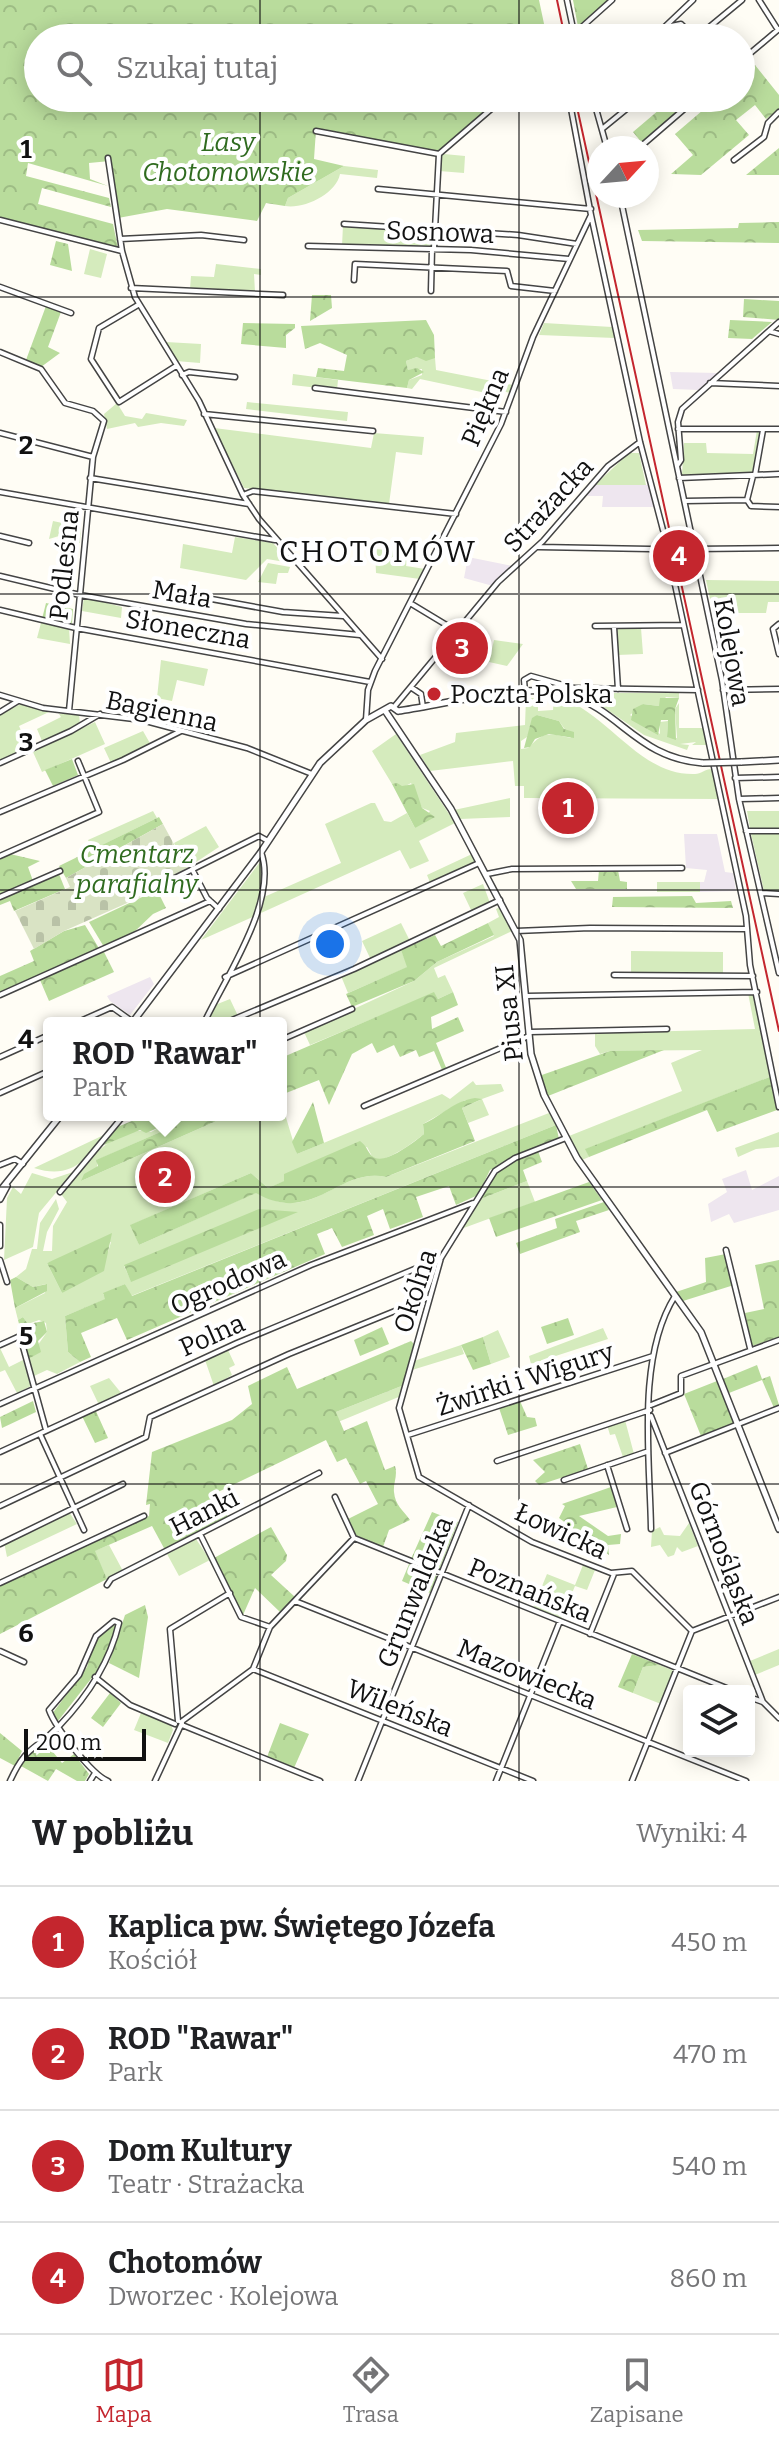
<!DOCTYPE html>
<html lang="pl">
<meta charset="utf-8">
<style>
body{margin:0;font-family:Bitter,serif;background:#f2f2f2;color:#202124}
.controls{position:absolute;right:24px;bottom:24px;display:grid;overflow:hidden;border-radius:8px;box-shadow:0 4px 20px #0003}
.controls button{width:72px;height:72px;display:grid;place-items:center;padding:0;border:0;border-bottom:2px solid #e0e0e0;background:#fff;color:#202124;font:40px sans-serif}
.compass{position:absolute;left:587px;top:136px;width:72px;height:72px;border-radius:50%;background:#fff;box-shadow:0 4px 20px #0003;rotate:64deg}
.scale{position:absolute;left:24px;bottom:20px;width:122px;box-sizing:border-box;padding-left:8px;border:4px solid #111;border-top:0;font-size:22px;line-height:28px;white-space:nowrap;color:#111;-webkit-text-stroke:6px #fff;paint-order:stroke}
.you{position:absolute;left:330px;top:944px;width:28px;height:28px;margin:-20px;border:6px solid #fff;border-radius:50%;background:#1a73e8;box-shadow:0 0 0 12px #1a73e833}
.badge{display:grid;place-items:center;width:52px;height:52px;border-radius:50%;background:#c4262e;color:#fff;font-size:26px;font-weight:700}
.pin{position:absolute;translate:-50% -50%;border:4px solid #fff;box-shadow:0 2px 8px #0006}
.popup{position:absolute;left:43px;top:1017px;width:244px;height:104px;box-sizing:border-box;display:grid;place-content:center;border-radius:8px;background:#fff;filter:drop-shadow(0 2px 6px #0005);font-size:26px;white-space:nowrap;color:#757577}
.popup b{font-size:30px;color:#202124}
.popup::after{content:'';position:absolute;left:50%;top:100%;margin-left:-16px;border:16px solid transparent;border-top-color:#fff}
.list{margin:0;padding:0;list-style:none}
h2{display:flex;justify-content:space-between;align-items:center;height:104px;margin:0;padding:0 32px;font-size:34px}
h2 small{font-size:26px;font-weight:400;color:#757577}
.list li{display:grid;grid-template-columns:52px 1fr auto;gap:24px;align-items:center;box-sizing:border-box;height:112px;padding:0 32px;border-top:2px solid #e0e0e0}
.list b{display:block;font-size:30px;white-space:nowrap}
.list p{margin:0;font-size:26px;white-space:nowrap;color:#757577}
.list em{font-size:26px;font-style:normal;color:#757577}
.icon{flex:none;width:44px;height:44px;fill:none;stroke:currentColor;stroke-width:2;stroke-linecap:round;stroke-linejoin:round}
.map{position:relative;flex:none;width:779px;height:1781px;overflow:hidden}
.search{position:absolute;background:#fff;box-shadow:0 4px 20px #0003;left:24px;right:24px;top:24px;height:88px;display:flex;align-items:center;gap:20px;box-sizing:border-box;padding:0 28px;border-radius:44px;color:#757577;font-size:30px}
.sheet{height:552px;background:#fff}
nav{display:flex;justify-content:space-around;align-items:center;box-sizing:border-box;height:112px;border-top:2px solid #e0e0e0;background:#fff;font-size:22px;color:#757577}
nav a{display:grid;justify-items:center;gap:4px}
nav .on{color:#c4262e}
.map>svg:first-child{display:block}
.industrial{fill:#eee6ef}
.grass{fill:#d5ebbd;fill-rule:evenodd}
.forest{fill:url(#forest-crowns)}
.cemetery{fill:url(#cemetery-stones)}
.lines{fill:none;stroke-linecap:round;stroke-linejoin:round}
.minor-casing{stroke:#444;stroke-width:7}
.tertiary-casing{stroke:#444;stroke-width:8}
.minor{stroke:#fff;stroke-width:4}
.tertiary{stroke:#fff;stroke-width:5}
.rail{stroke:#c4262e;stroke-width:2}
.tertiary-bridge-casing{stroke:#444;stroke-width:8;stroke-linecap:butt}
.tertiary-bridge{stroke:#fff;stroke-width:5}
.grid{fill:none;stroke:#111;stroke-width:2;stroke-opacity:0.55}
.poi-dot{fill:#c4262e;stroke:#fff;stroke-width:3}
.labels{text-anchor:middle;stroke-width:8;stroke-linejoin:round;paint-order:stroke}
.park-label{font-size:26px;font-style:italic;fill:#2f6b1f;stroke:#fff}
.street-label{font-size:26px;fill:#111;stroke:#fff}
.poi-label{font-size:26px;fill:#111;stroke:#fff;text-anchor:start}
.quarter-label{font-size:30px;letter-spacing:2px;fill:#111;stroke:#fff}
.grid-label{font-size:26px;text-anchor:middle;font-weight:bold;fill:#111;stroke:#fff;stroke-width:8;stroke-linejoin:round;paint-order:stroke}
</style>
<div class="map">
<svg width="779" height="1781" viewBox="0 0 779 1781">
<defs>
<pattern id="forest-crowns" width="20" height="18" patternUnits="userSpaceOnUse" patternTransform="scale(2)"><rect width="20" height="18" fill="#b9dc9c"/><path d="M2 6a3 3 0 1 1 6 0M12 15a3 3 0 1 1 6 0" fill="none" stroke="#9ebc85"/></pattern>
<pattern id="cemetery-stones" width="16" height="16" patternUnits="userSpaceOnUse" patternTransform="scale(2)"><rect width="16" height="16" fill="#d9e3c4"/><path d="M2 7V4a2 2 0 0 1 4 0v3zM10 15v-3a2 2 0 0 1 4 0v3z" fill="#b9c2a7"/></pattern>
</defs>
<rect width="100%" height="100%" fill="#fffdf5"/>
<path class="industrial" d="M670,372L718,373L699,390L673,389Z
M595,485H649L654,507H602L603,496H587Z
M468,557L513,566L493,586L464,578Z
M684,834H717L725,872L733,873L736,891L700,892V882H704L707,870L686,868Z
M150,977L154,984L130,1015L110,1001L107,996Z
M746,1170L752,1190L779,1176V1210L734,1223L729,1214L711,1222L708,1204L727,1192L722,1179Z"/>
<path class="grass" d="M444,154L465,156L464,173L439,171L440,157Z
M344,166L378,170L377,178L340,174C336,194 305,209 285,206L288,198Z
M343,225L433,230V247L342,246Z
M90,249L107,254L101,278L84,274Z
M216,264L261,269V275L254,274L255,292L190,289L191,276L214,277Z
M544,323L612,327L615,338L539,335Z
M166,342L201,344L200,363L176,361Z
M417,357L435,358L436,370L513,385L510,393L495,389L486,393L420,379L412,389L407,388L409,380L422,375V369L408,370L406,361Z
M293,374L338,380L337,390L292,385Z
M247,402L348,412L347,421L246,409Z
M117,403L125,416L142,419L146,413L187,420L184,426L161,423L138,427L135,423L107,429L104,414Z
M214,428L371,448L374,433L424,437L422,455L396,452L389,504L244,488Z
M757,430L761,433L752,473L682,475L684,443H706L707,453L753,454Z
M629,453H639L646,485H595Z
M53,521L81,527L80,543L59,536L49,539Z
M235,537L273,543L291,563L267,559L246,580L180,568L183,544L232,553Z
M375,549L408,552L406,566L425,569L420,579L376,573Z
M268,563L290,567L288,573H278L276,584L258,582Z
M706,580L779,581V602H768L766,613H713Z
M84,597L122,607L121,618L82,611Z
M41,623L69,628L70,644L37,638Z
M641,628L643,654L617,655L616,629Z
M494,640L523,644L507,666L489,662Z
M161,660L208,669L204,686L177,680L172,701L157,698Z
M598,693H679V698L666,697L659,706L643,704L630,715L660,734V722L668,721L667,737L677,738L675,709L679,703V728H703L707,745H692L696,742L680,744L689,745L687,750L644,735L593,700Z
M554,696C606,708 637,776 695,774C701,774 705,769 712,769L718,799L524,798V786H515L513,761L430,771L420,755L455,742L456,733L525,725L526,698H538V711L553,710ZM537,715L559,721L571,738C548,733 544,731 528,748L521,749V741L527,737Z
M21,704L49,712L19,726L29,748L0,760V714Z
M59,714H79L80,724L42,741L37,729L61,717Z
M95,722L105,744L42,772L33,752Z
M143,731L151,745L111,763L104,748Z
M396,734L455,823L419,841L429,861L410,869L400,850L261,913L264,897L341,863L325,824L371,803H375L384,821L391,822L407,813L415,828L430,811L422,808L411,783L404,787L392,784L372,751Z
M510,798V817L460,819L454,810Z
M153,811L157,818L92,850L88,840Z
M747,811H779V829H750Z
M206,826L219,847L187,868L174,843Z
M751,834H779V891H764Z
M472,854L477,863L431,885L427,875Z
M260,862L264,876L257,915L201,940Z
M657,882H700V892H657Z
M483,884L490,903L472,912L463,893Z
M500,907L512,931L434,968L438,978L445,975L453,992L438,999L434,993L310,1045L304,1032L414,981L437,962L494,936L488,923L499,917L496,909Z
M401,923L410,941L371,960L362,941Z
M401,950L408,967L348,993L341,976Z
M631,951L723,952V974H631Z
M748,993H755L772,1076L586,1149L589,1157L582,1160L569,1136L682,1091L671,1063L702,1050L610,1051L600,1054L595,1046V1033L755,1029Z
M230,999L238,1016L222,1023H207L215,1005Z
M473,1081L476,1085L501,1084L504,1091L482,1099L489,1115L468,1123L462,1108L480,1100H465L423,1124L424,1134C410,1145 397,1154 381,1160L373,1158L367,1147L268,1188L251,1173L131,1225L139,1245L257,1192C311,1227 338,1167 386,1177L549,1113L556,1125L131,1296L125,1284L103,1294L106,1299L65,1316L68,1352L80,1362L57,1374L47,1370L34,1376L28,1359L47,1332L46,1323L39,1320L28,1324L23,1317L18,1320L15,1308L45,1293L46,1284L33,1287L16,1277L26,1269L32,1249H37L40,1223L56,1199L59,1209L47,1232L43,1251H52L53,1226L67,1202L61,1194C81,1169 113,1123 151,1132L160,1127L165,1130L97,1160V1168L81,1181L230,1115H281V1101L297,1154L442,1094L450,1099ZM296,1212L131,1281L124,1266ZM111,1242L108,1252L62,1293L47,1263Z
M779,1132V1147L756,1149L738,1157L735,1148Z
M108,1133C86,1160 71,1180 34,1168Z
M73,1172L39,1213L33,1247L4,1260L7,1198L13,1187L21,1194L32,1173L52,1179Z
M527,1181L535,1202L461,1229L478,1200Z
M603,1328L608,1339L531,1364L529,1356Z
M498,1330L510,1357L491,1364L483,1337Z
M461,1345L464,1354L412,1370L414,1361Z
M0,1348L9,1367L23,1360L31,1386L17,1393L5,1370L0,1372Z
M228,1350L235,1365L229,1368L232,1375L214,1386L205,1360Z
M109,1378L122,1394L99,1405L90,1386Z
M404,1385L401,1396L338,1422L336,1412Z
M625,1420L634,1454L623,1457L615,1434L610,1435L607,1425Z
M69,1512L77,1524L7,1557L4,1542Z
M689,1523L698,1546L682,1552L677,1547L674,1555L668,1557L660,1545L651,1547L652,1531L660,1527L664,1535L680,1536Z
M196,1539L210,1560L179,1576L167,1554Z
M109,1545L123,1571L107,1579L94,1551Z
M583,1565L595,1570L587,1590L575,1586L561,1619L533,1608L547,1574L575,1585Z
M779,1649V1665L755,1675L750,1661Z
M660,1665L674,1671L661,1704L633,1693L643,1667Z
M141,1713L171,1725L173,1730L168,1743L134,1730Z"/>
<path class="forest" d="M0,0H539L547,38H38V98H502L439,152L316,130L314,159L344,166L288,198L285,206L266,203L257,221L167,209L118,218L110,161L89,163L90,179L108,186L28,163L26,176L109,198L111,207L42,188L38,204L113,224L118,248L0,219Z
M573,0H608L578,27Z
M755,65L779,95V109L766,119L755,105L736,120L749,135L701,175L671,174L693,155L675,134L717,98H741V77Z
M673,98H694L642,143L633,132Z
M779,148V175H746Z
M779,222V243L642,241L638,230L738,228L739,223Z
M56,241L68,244L72,271L50,265Z
M312,295H331L332,308L310,321Z
M744,299L779,301V320L743,317Z
M46,306L61,312L48,347L60,353L41,367L26,360Z
M426,320L434,335L435,358L426,361L417,357L406,361L408,370L417,368L424,372L409,380L407,388L316,377L318,368L344,371L347,355L320,343L305,349L301,326Z
M730,320L772,322L752,339L728,338Z
M243,323L295,324V328L286,335V348L241,344Z
M46,603L73,609L72,623L42,619Z
M660,698H679L675,709L676,740L667,737L668,720H661L658,735L631,720L633,709L643,704L659,706Z
M537,715L559,721L564,729L574,732V738L549,734L535,739L530,747L524,748L532,718Z
M72,759L78,775L53,786L45,770Z
M397,783L402,786L414,784L422,808L435,817L415,828L392,784Z
M159,817L163,824L66,878L59,866Z
M10,854L40,861L28,867L33,881L0,895V858Z
M599,870H618L620,881L627,882V889H576L571,881H598Z
M59,874L65,889L14,911L10,901L0,905V899Z
M157,890L166,908L153,914L132,934L104,947L89,922Z
M692,896L696,903L731,901L733,908L612,907L613,897Z
M488,923L494,935L437,962L414,981L352,1007L346,994L407,967L401,950L435,935L441,946Z
M85,925L100,950L0,994V976L34,961L30,951L64,931Z
M104,952L114,972L49,1001L40,980Z
M434,992L438,999L453,992L458,1005L431,1017L432,1029L458,1017L464,1031L436,1043L447,1070L443,1072L434,1051L419,1057L416,1050L400,1057L394,1045L377,1053L372,1043L352,1054L329,1105L319,1080L281,1095V1058Z
M664,1050L548,1096L539,1076L610,1051Z
M772,1076L777,1110L717,1132L707,1110L589,1157L585,1149Z
M475,1098L482,1099L462,1108L475,1141L386,1177C338,1167 313,1226 256,1193L139,1245L130,1225L251,1173L268,1188L284,1181V1174L360,1141C367,1146 367,1151 372,1156C383,1167 414,1142 424,1134L423,1124C442,1116 453,1101 475,1098Z
M313,1102L324,1143L297,1154L292,1142Z
M146,1115H230L81,1181L84,1174L98,1166L96,1160L165,1130L160,1127L146,1133L140,1130L104,1145L115,1128Z
M556,1125L559,1139L538,1151L542,1162L523,1170L527,1181L478,1200L491,1179L512,1160L490,1170L478,1195L456,1205L449,1186L416,1197L423,1217L390,1229L383,1209L367,1216L374,1235L342,1247L332,1228L317,1234L325,1254L127,1340L117,1318L81,1333L91,1357L80,1362L68,1352L65,1316L105,1299L103,1293L125,1284L132,1296Z
M589,1182L602,1200L496,1237L489,1218Z
M604,1202L609,1210L576,1221L580,1232L520,1254L516,1243L557,1228L555,1219Z
M259,1209L298,1212L131,1282L124,1265Z
M112,1233L104,1271L62,1293L47,1263Z
M726,1254L734,1285L683,1301L676,1292L706,1282L705,1258Z
M779,1260V1337L752,1346L745,1313L764,1309L755,1265Z
M16,1277L33,1287L47,1284V1291L15,1308L10,1280Z
M23,1317L28,1324L44,1321L47,1332L38,1341L41,1352L28,1359L18,1320Z
M568,1318L574,1335L547,1344L541,1327Z
M382,1327L389,1344L360,1356L354,1340Z
M483,1337L491,1364L473,1370L461,1345Z
M411,1341L414,1344L404,1385L336,1412L344,1431L367,1421L385,1470L395,1466C398,1476 393,1483 394,1492C395,1505 403,1510 410,1520L389,1530L383,1547L355,1535L348,1519L378,1504L366,1481L360,1484L346,1458L337,1462L326,1440L216,1493L228,1517L165,1550L152,1526L95,1551L107,1579L0,1634V1585L149,1516L150,1504L146,1505L152,1452L232,1420L252,1404L248,1386L287,1367L297,1389Z
M757,1365L762,1379L770,1376L779,1405L774,1408L762,1380L729,1393L723,1379Z
M717,1381L734,1423L701,1436L684,1394Z
M33,1401L36,1412L2,1428L0,1417Z
M520,1401L527,1417L535,1418L537,1426L508,1435L499,1408Z
M95,1409L108,1438L95,1443L82,1416Z
M580,1444L588,1469L539,1485L535,1481L545,1472L533,1460Z
M611,1487L617,1507L579,1516L608,1536L621,1534L620,1544L608,1545L609,1555L559,1518L565,1506L562,1504Z
M432,1512L458,1522L439,1570L411,1559Z
M271,1527L287,1555L286,1561L271,1575L295,1597L280,1612L255,1588L243,1615L214,1558Z
M409,1564L437,1576L430,1593L402,1581Z
M145,1605L148,1617L139,1678L109,1663L125,1615Z
M111,1624L116,1626L105,1661L58,1721L52,1714L87,1667L95,1639Z
M632,1654L660,1665L643,1667L633,1693L618,1687Z
M110,1693L121,1703L103,1727L91,1718Z
M280,1723L309,1734L294,1768L267,1757Z
M0,1733L22,1751L15,1766L0,1758Z
M44,1741L62,1763L74,1754L89,1774L85,1781H77L56,1769L48,1781L21,1766L26,1755Z"/>
<path class="cemetery" d="M163,824L187,868L166,879L168,885L64,931L34,949L15,911L70,887L66,878Z"/>
<g class="lines">
<defs>
<path id="minor" d="M567,0L575,38
M759,0L778,30
M666,27L681,24L695,38
M574,34L612,0
M653,38L693,0
M696,38L742,0
M741,61L779,29
M593,98L607,148
M602,129L640,98
M316,131L439,154L504,98
M639,148L697,98
M108,158L122,251L135,297L199,401L243,495L259,519L382,659
M734,160L764,137L768,123L779,112
M378,189L591,209
M620,196L722,680L739,799L779,973
M591,215L640,442L663,530
M0,220L122,251
M344,224L518,235L577,244
M120,239L201,235L244,240
M308,246L471,250L569,259
M434,248L439,154
M354,280L355,264L507,271L511,286L555,291
M0,287L71,313
M131,288L283,295
M431,291L432,249
M138,305L99,328L91,359L119,402L176,366
M769,331L779,334
M0,352L41,369L65,403L93,411L104,421L93,457L69,711
M182,375L189,372L235,377
M710,383L779,386
M315,388L506,412
M204,414L373,431
M678,429H779
M0,433L93,457
M677,466L681,460L678,422L682,409L779,322
M755,475L763,430
M90,478L249,504
M679,478L779,474
M0,492L275,540
M243,495L253,491L456,514
M747,500L751,506L779,507
M747,500L753,476
M685,501L747,500
M0,536L29,543
M665,538L746,916L750,965L779,1107
M539,547L650,549L670,559
M694,549L779,548
M0,576L80,595L246,624L360,635
M162,590L283,612L343,616
M410,603L458,632
M0,610L76,628L370,682
M779,624L773,629L779,654
M595,626L683,625
M614,627L618,689
M412,688L421,694L423,707
M723,690L779,689
M525,692L524,680L531,676L574,688L698,690
M0,695L43,708L142,720L247,748L312,774
M394,707L498,582L543,541L608,466L640,442
M0,712L18,701
M366,720L368,690L375,671L501,424L533,337L591,215L569,98
M0,763L71,731L100,714
M735,778L779,777
M739,799L779,798
M0,812L123,760L181,731
M746,831H779
M0,856L99,812L78,761
M192,869L207,898L219,909
M487,874L512,869L682,868
M167,882L259,836L268,841
M761,893L779,894
M0,897L60,871
M516,931L590,928L745,929
M614,975L753,976
M225,977L479,863
M0,995L210,901
M527,996L757,992
M76,1023L112,1007L133,1022
M204,1023C225,978 279,900 261,852
M225,1023L354,969L500,900
M530,1032L667,1029
M281,1040L352,1009
M0,1057L49,1035
M0,1093L49,1071
M364,1106L529,1036
M566,1138L515,1158L495,1171L441,1258L399,1408L419,1477L532,1542L611,1573L632,1571L692,1631
M0,1165L15,1159L23,1164
M60,1192L124,1115
M0,1225V1246
M726,1250L750,1348
M0,1260L7,1282
M0,1345L20,1336L46,1430
M0,1404L311,1265L473,1203
M651,1405L681,1393V1376L779,1340
M651,1416L763,1702
M40,1434L84,1530
M408,1435L653,1356
M0,1452L237,1343L441,1258
M665,1453L779,1408
M497,1461L650,1410
M607,1465L627,1529
M564,1480L646,1452
M335,1497L354,1538L734,1691
M0,1506L146,1437L150,1417L289,1354L427,1298
M651,1529C650,1459 636,1358 675,1296
M200,1534L241,1617L270,1627
M0,1544L123,1484
M0,1583L144,1516
M107,1585L111,1579L319,1473
M295,1601L746,1781
M590,1634L614,1574
M0,1651L24,1662
M253,1669L533,1781
M95,1677L130,1705L175,1724
M749,1697L763,1702L779,1718
M178,1721L170,1629L230,1593
M181,1722L253,1669L270,1627L354,1538
M182,1725L320,1781
M10,1781C27,1744 35,1751 59,1726C87,1697 110,1661 119,1623L114,1621L96,1636L79,1675L49,1710C55,1727 92,1775 108,1781
M90,1781L95,1773
M155,1781L182,1723
M358,1781L469,1505
M496,1781L560,1621
M632,1781L692,1631L779,1597"/>
<path id="tertiary" d="M398,711C441,705 530,682 568,694C622,712 638,758 703,763
M386,712L451,809L520,940L531,1054L544,1095L577,1158L701,1332L779,1529
M741,762L779,760
M132,1023L261,852L320,763L366,720L391,706L398,711
M0,1191L61,1115
M0,1199L7,1186"/>
</defs>
<use href="#minor" class="minor-casing"/>
<use href="#tertiary" class="tertiary-casing"/>
<use href="#minor" class="minor"/>
<use href="#tertiary" class="tertiary"/>
<path class="rail" d="M557,0L565,38
M575,98L779,1031"/>
<defs>
<path id="tertiary-bridge" d="M703,763L741,762"/>
</defs>
<use href="#tertiary-bridge" class="tertiary-bridge-casing"/>
<use href="#tertiary-bridge" class="tertiary-bridge"/>
</g>
<path class="grid" d="M260,0V38M519,0V38M260,98V1781M519,98V1781M0,297H779M0,594H779M0,890H779M0,1187H779M0,1484H779"/>
<circle class="poi-dot" cx="434" cy="694" r="8"/>
<g class="labels">
<g class="park-label">
<text x="228" y="151">Lasy<tspan x="228" dy="30">Chotomowskie</tspan></text>
<text x="137" y="863">Cmentarz<tspan x="137" dy="30">parafialny</tspan></text>
</g>
<g class="street-label">
<text transform="translate(440 232) rotate(2)" y="9">Sosnowa</text>
<text transform="translate(485 407) rotate(-67)" y="9">Piękna</text>
<text transform="translate(548 505) rotate(-47)" y="9">Strażacka</text>
<text transform="translate(64 565) rotate(-84)" y="9">Podleśna</text>
<text transform="translate(182 594) rotate(10)" y="9">Mała</text>
<text transform="translate(188 629) rotate(10)" y="9">Słoneczna</text>
<text transform="translate(732 652) rotate(80)" y="9">Kolejowa</text>
<text transform="translate(162 711) rotate(12)" y="9">Bagienna</text>
<text transform="translate(509 1013) rotate(-96)" y="9">Piusa XI</text>
<text transform="translate(228 1282) rotate(-24)" y="9">Ogrodowa</text>
<text transform="translate(415 1291) rotate(-72)" y="9">Okólna</text>
<text transform="translate(212 1335) rotate(-24)" y="9">Polna</text>
<text transform="translate(525 1379) rotate(-18)" y="9">Żwirki i Wigury</text>
<text transform="translate(204 1512) rotate(-27)" y="9">Hanki</text>
<text transform="translate(561 1531) rotate(25)" y="9">Łowicka</text>
<text transform="translate(724 1553) rotate(69)" y="9">Górnośląska</text>
<text transform="translate(530 1590) rotate(22)" y="9">Poznańska</text>
<text transform="translate(415 1592) rotate(-68)" y="9">Grunwaldzka</text>
<text transform="translate(527 1674) rotate(22)" y="9">Mazowiecka</text>
<text transform="translate(400 1708) rotate(22)" y="9">Wileńska</text>
</g>
<g class="poi-label">
<text x="450" y="703">Poczta Polska</text>
</g>
<g class="quarter-label">
<text x="378" y="562">CHOTOMÓW</text>
</g>
</g>
<g class="grid-label">
<text x="26" y="158">1</text>
<text x="26" y="454">2</text>
<text x="26" y="751">3</text>
<text x="26" y="1048">4</text>
<text x="26" y="1345">5</text>
<text x="26" y="1642">6</text>
</g>
</svg>
<div class="controls">
<button><svg class="icon" aria-label="layers" viewBox="0 0 24 24"><path d="M12 4l9 5-9 5-9-5zM3 14l9 5 9-5"/></svg></button>
</div>
<svg class="compass" viewBox="-18 -18 36 36"><path d="M0-13l5 13h-10z" fill="#e53935"/><path d="M0 13l5-13h-10z" fill="#757577"/></svg>
<div class="scale">200 m</div>
<div class="you"></div>
<div class="pin badge" style="left:568px;top:808px">1</div>
<div class="pin badge" style="left:165px;top:1177px">2</div>
<div class="popup"><b>ROD &quot;Rawar&quot;</b>Park</div>
<div class="pin badge" style="left:462px;top:648px">3</div>
<div class="pin badge" style="left:679px;top:556px">4</div>
<div class="search"><svg class="icon" aria-label="search" viewBox="0 0 24 24"><circle cx="10" cy="10" r="6"/><path d="M15 15l6 6"/></svg>Szukaj tutaj</div>
</div>
<section class="sheet">
<h2>W pobliżu<small>Wyniki: 4</small></h2>
<ul class="list">
<li><span class="badge">1</span><div><b>Kaplica pw. Świętego Józefa</b><p>Kościół</p></div><em>450 m</em></li>
<li><span class="badge">2</span><div><b>ROD &quot;Rawar&quot;</b><p>Park</p></div><em>470 m</em></li>
<li><span class="badge">3</span><div><b>Dom Kultury</b><p>Teatr · Strażacka</p></div><em>540 m</em></li>
<li><span class="badge">4</span><div><b>Chotomów</b><p>Dworzec · Kolejowa</p></div><em>860 m</em></li>
</ul>
</section>
<nav>
<a class="on"><svg class="icon" aria-label="map" viewBox="0 0 24 24"><path d="M3 6l6-2 6 2 6-2v14l-6 2-6-2-6 2zM9 4v14M15 6v14"/></svg>Mapa</a>
<a><svg class="icon" aria-label="directions" viewBox="0 0 24 24"><path d="M12 3l9 9-9 9-9-9zM9 14v-3h6M13 9l2 2-2 2"/></svg>Trasa</a>
<a><svg class="icon" aria-label="saved" viewBox="0 0 24 24"><path d="M7 4h10v16l-5-4-5 4z"/></svg>Zapisane</a>
</nav>
